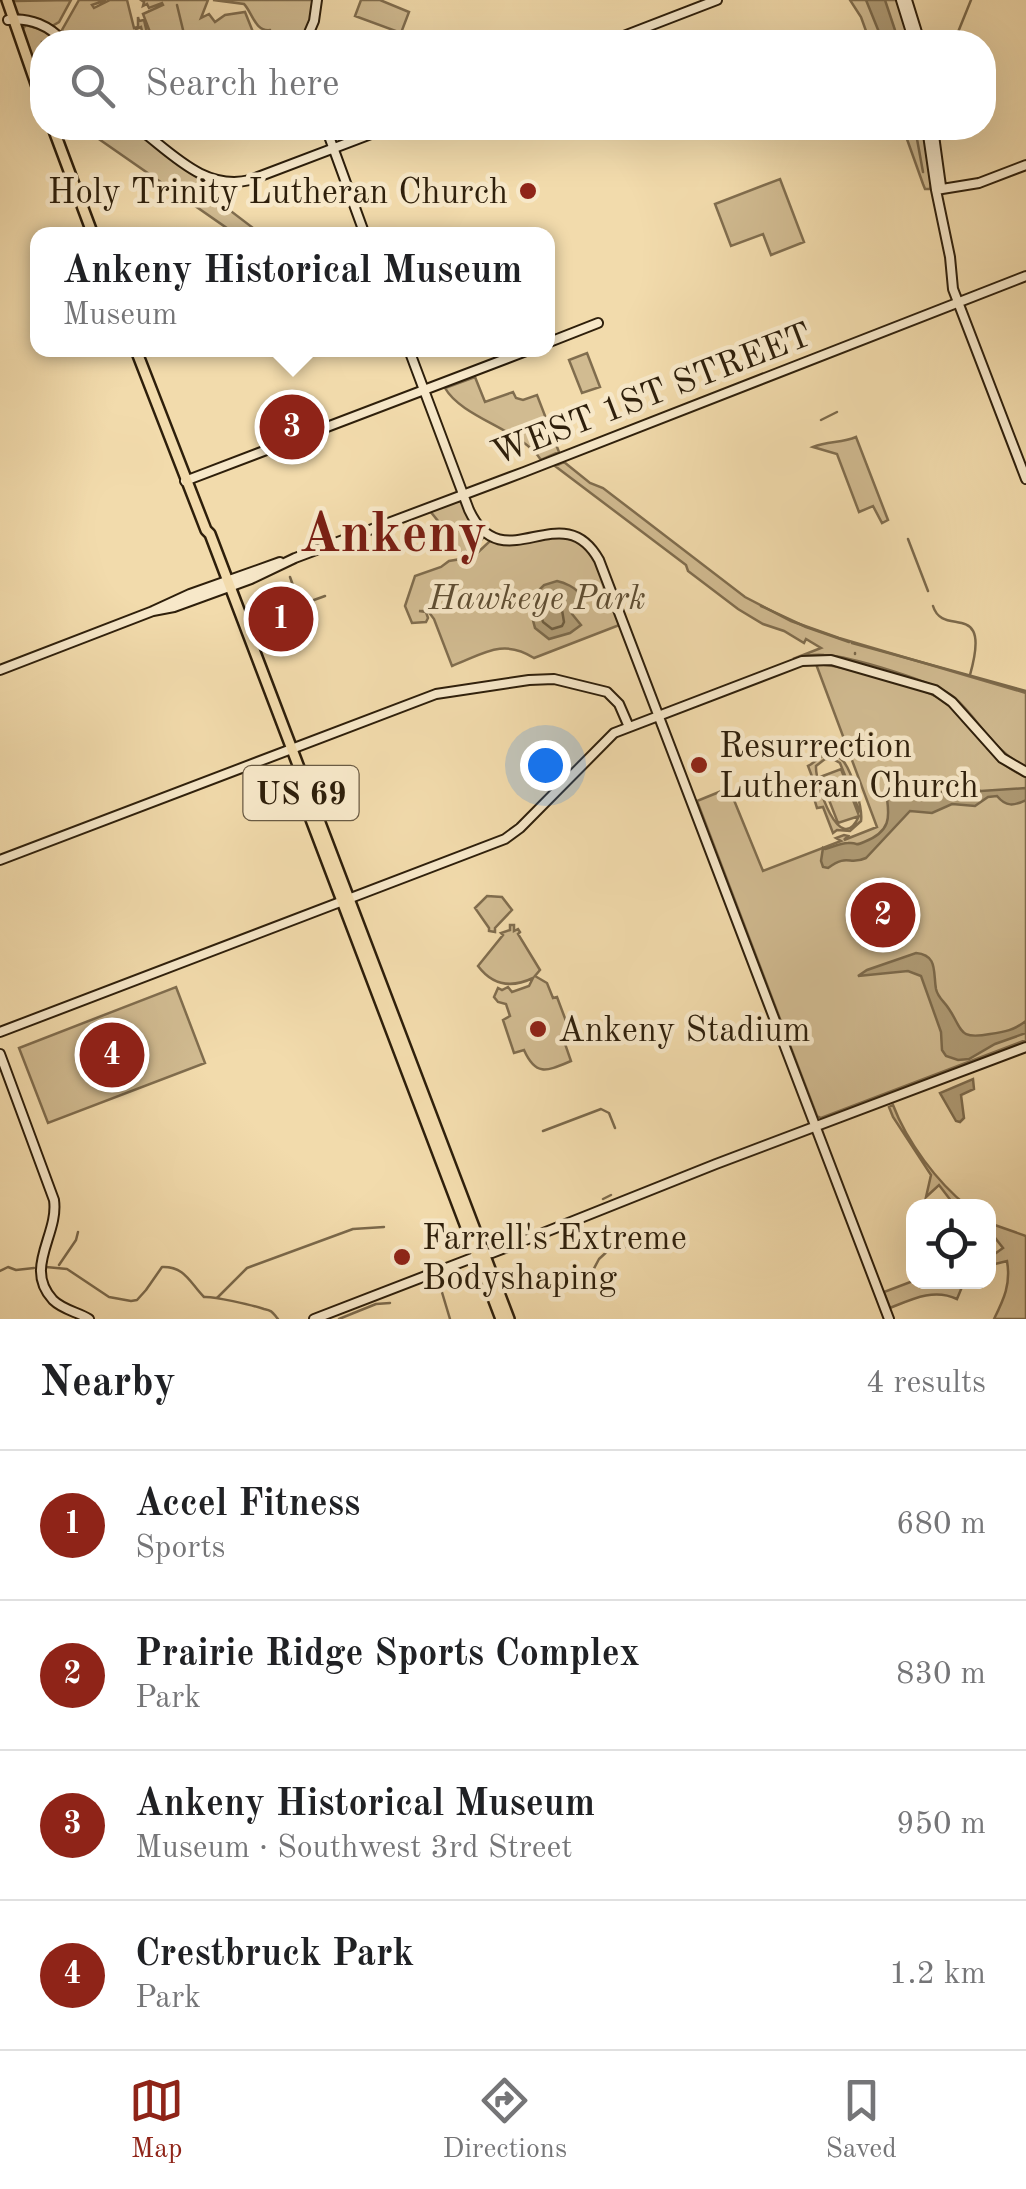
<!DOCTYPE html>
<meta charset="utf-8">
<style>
body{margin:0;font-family:"Old Standard TT",serif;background:#f6f6f6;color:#202124}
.controls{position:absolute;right:30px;bottom:30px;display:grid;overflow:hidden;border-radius:20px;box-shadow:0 10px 40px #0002}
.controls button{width:90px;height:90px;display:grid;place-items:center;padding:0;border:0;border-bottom:2px solid #e0e0e0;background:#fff;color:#202124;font:50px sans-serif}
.you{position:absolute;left:545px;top:765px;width:35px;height:35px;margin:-25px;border:8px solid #fff;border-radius:50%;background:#1a73e8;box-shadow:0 0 0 15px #1a73e833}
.badge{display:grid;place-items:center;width:65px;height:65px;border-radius:50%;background:#8f2418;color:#fff;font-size:32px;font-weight:700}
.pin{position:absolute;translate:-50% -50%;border:5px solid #fff;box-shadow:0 2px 10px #0006}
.popup{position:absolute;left:30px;top:227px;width:525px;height:130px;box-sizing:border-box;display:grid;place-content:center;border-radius:20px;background:#fff;filter:drop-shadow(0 2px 8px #0005);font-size:32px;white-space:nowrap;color:#757577}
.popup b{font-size:38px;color:#202124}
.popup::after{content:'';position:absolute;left:50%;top:100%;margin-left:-20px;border:20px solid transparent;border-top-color:#fff}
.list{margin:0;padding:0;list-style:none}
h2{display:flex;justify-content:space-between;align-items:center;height:130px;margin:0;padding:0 40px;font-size:42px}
h2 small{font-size:32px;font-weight:400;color:#757577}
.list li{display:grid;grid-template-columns:65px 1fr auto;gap:30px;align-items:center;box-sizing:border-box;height:150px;padding:0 40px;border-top:2px solid #e0e0e0}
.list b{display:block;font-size:38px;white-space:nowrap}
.list p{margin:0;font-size:32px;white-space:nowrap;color:#757577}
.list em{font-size:32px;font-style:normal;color:#757577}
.icon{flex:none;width:55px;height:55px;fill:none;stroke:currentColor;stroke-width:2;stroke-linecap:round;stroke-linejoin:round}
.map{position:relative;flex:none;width:1026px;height:1319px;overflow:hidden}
.search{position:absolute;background:#fff;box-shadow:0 10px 40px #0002;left:30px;right:30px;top:30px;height:110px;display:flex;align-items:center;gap:25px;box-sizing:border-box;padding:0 35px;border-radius:40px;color:#757577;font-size:38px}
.sheet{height:730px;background:#fff}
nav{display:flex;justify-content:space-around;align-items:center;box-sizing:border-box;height:140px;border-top:2px solid #e0e0e0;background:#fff;font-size:28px;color:#757577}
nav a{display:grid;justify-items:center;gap:5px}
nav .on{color:#8f2418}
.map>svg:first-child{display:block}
.green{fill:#d1bb91;stroke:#806d4e;stroke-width:2.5;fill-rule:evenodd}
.water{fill:#af9b75;stroke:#7b694b;stroke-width:2.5}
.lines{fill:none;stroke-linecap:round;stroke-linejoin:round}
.shore{stroke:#6e5d40;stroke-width:2.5}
.stream{stroke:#7b694b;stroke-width:2.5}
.secondary-casing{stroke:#2e1f0b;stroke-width:12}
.primary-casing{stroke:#2e1f0b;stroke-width:14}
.secondary{stroke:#f7e8c9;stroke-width:8}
.primary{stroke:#f2dbac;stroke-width:9}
.poi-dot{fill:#8f2418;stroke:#f7e8c9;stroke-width:4}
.labels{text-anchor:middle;stroke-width:9;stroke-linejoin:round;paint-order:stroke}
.shield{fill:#f7e8c9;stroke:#6a5b44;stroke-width:2.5}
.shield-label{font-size:32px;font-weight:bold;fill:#2e1f0b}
.poi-label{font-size:35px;fill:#2e1f0b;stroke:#f7e8c9;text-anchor:start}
.street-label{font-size:35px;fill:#2e1f0b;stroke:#f7e8c9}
.park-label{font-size:35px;font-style:italic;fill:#5f4e33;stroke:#f7e8c9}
.town-label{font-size:55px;font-weight:bold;fill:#7a1f14;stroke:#f7e8c9}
</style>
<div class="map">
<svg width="1026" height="1319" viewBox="0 0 1026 1319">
<rect width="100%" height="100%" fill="#f2dbac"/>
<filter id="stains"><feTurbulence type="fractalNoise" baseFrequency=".002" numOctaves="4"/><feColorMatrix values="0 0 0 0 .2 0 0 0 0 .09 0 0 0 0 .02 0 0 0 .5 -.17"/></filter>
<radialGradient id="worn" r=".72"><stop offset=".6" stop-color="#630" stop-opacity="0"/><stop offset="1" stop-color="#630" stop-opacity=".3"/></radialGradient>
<path class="green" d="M10,0L15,1L71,0L59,22L52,26L38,19L16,14Z
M79,0H106L92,5L94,8L110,0H127L134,28L138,27V17L139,21L144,20L147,33L143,35L141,27L136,29L137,39L141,40L138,42H69L62,30Z
M141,0H208L201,18L209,14L215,22L225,15L245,12L257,42H149L153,40L143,14L163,5L162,3L149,8L147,4L143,6L144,2Z
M213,0H314V13L302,42H269L274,38L270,30C255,32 252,12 244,4Z
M361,0H380L409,12L401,33L355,16Z
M850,0H898L910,42H870L861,17Z
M26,25L43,30L58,42H42V91L21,31Z
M83,128H132L201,179L211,196L261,234H233L231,231Z
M903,128H923L931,185L930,189H925L923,184Z
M780,179L804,242L771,255L763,234L731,246L715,204Z
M587,353L600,387L582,393L569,360Z
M475,377L485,402L513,392L516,398L523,400L537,395L559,452L541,460C522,430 462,418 445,388Z
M856,437L888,520L882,523L873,506L859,512L837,454L813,447C828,441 842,443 856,437Z
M564,462L590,483L603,488L745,597L791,621L839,638L1026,693V767C995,753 979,720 955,698C937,682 849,656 824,655C813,654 803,656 793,659L821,648L806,639L804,643L784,631L763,624L738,609L688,571L686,565L555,466Z
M458,500L464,503C468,515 481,531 483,538C473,551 466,554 450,553L438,521L430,511Z
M561,534L580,541L595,556L622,624L534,658C503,638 483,654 452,666L434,619L428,611H419L426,612L428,618L426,622L412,623L405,606L415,576L441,567L449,561L473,557L491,540C525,548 531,536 561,534Z
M816,664C840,665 928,688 945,702C975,726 989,762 1026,777V1040L821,1118L817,1116L697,801L729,788L763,871L841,841L836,838L844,835L848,836L844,840L877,827Z
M828,754C836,756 838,755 844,762C852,773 863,808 861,821L850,831L837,830L833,833L823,807L817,808L814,798L819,795L808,766C815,763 818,756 828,754ZM825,759H833L840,763L859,810L858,813L841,769L820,777L838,823L859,816C840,859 815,783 816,766Z
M487,896L502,897L512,910L495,928V932L489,931V928L475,908Z
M510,925H514V931L518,929L520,932L518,934L540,970L535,976L547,983L553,998L557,997L572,1037L564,1041L571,1061C547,1071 536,1077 524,1050L514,1053L503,1020L510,1016L506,1004L498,1002L494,997L498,988L502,990L508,987L512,992L529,986L533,978C512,988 493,986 478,966L503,935L501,933L510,930Z
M176,987L205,1063L48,1123L19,1048Z
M893,1105C907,1142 937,1182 967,1206H955L939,1185L926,1197L931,1175L893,1117L889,1107Z
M989,1223L1026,1236V1319H994C1004,1299 1011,1284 1007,1261L991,1265L989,1258L1003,1248L989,1230Z
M913,1281L914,1282H964L957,1299C934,1288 912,1299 890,1308L884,1292Z"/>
<path class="water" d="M866,0H885L899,42H883Z
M557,581C563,582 578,588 579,595C579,599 573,608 572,614L581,625L570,633L549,639L535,628L528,601L544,585Z
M892,775H900L918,792L932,796L960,785L981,791L1026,788V800C1014,806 1006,807 997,796L988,797L975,806L952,804L932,813L910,811L866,858C849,866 848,853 828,868L823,867L821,861L823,848L825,849C832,847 841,843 848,843C860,842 853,847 864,842C909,825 874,793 892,775Z
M916,953C938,955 933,972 936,989C938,998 944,1001 949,1009C963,1030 958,1040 990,1034C1005,1032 1014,1030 1026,1021V1033L995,1044L969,1059L958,1060L946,1056L942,1050L941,1032L921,976L908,971L858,976L867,970Z
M973,1079L974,1089L961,1095L964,1118L960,1122L956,1121L940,1093Z"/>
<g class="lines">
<path class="shore" d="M554,591H559L565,597L562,610L564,622L562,626L552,629L543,622L538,606Z"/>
<path class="stream" d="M177,5L184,34
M954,42L971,0
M915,128L923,172
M821,420L837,412
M908,539L928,591
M290,577L300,605L325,596
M761,606L806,627L849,642
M933,606C943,639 992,597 970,675
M852,643L1026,691
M855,654V653
M543,1131L601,1109L609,1113L615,1128
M603,1199L611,1195
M59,1265L76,1240L78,1232
M46,1267L67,1269L109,1297L131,1301L137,1300L146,1290L162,1267C185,1266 190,1283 204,1297C213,1296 252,1305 264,1309C273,1311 272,1312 278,1319
M0,1271L8,1267L16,1270L34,1268
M590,1276L599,1259L612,1247H629
M441,1289L450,1319
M217,1298L247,1268L353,1229L384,1227
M339,1319L376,1304L390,1303"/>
<defs>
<path id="secondary" d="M901,0L914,42
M907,0L920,42
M8,20C30,17 50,26 64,42
M305,42L314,21L317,0
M608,42L717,0
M138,128C172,153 204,191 250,180L387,128
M326,128L365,235
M927,128L936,190L950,257L953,289L1026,479
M933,128L941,186
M936,190L979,183L1026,165
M547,343L598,323
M409,350L469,510C503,583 562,493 599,560L889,1319
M185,481L529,350
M153,611L174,607L251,579L295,558L524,472L1026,276
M0,670L153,611L190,594L280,562
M0,860L436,694L529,680L554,679L607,692L619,704L629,727
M0,1032L505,839L520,828L614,733L802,661L831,660L935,690L952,702L1002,758L1026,772
M0,1054L54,1200C59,1235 23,1268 53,1300C63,1310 78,1312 89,1319
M485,1254L492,1253L518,1243L716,1164L1026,1047
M314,1319L480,1255"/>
<path id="primary" d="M7,0L42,101
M53,128L93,235
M136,350L206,530L210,534L509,1319
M296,780L501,1319"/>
</defs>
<use href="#secondary" class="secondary-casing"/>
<use href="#primary" class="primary-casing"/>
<use href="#secondary" class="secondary"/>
<use href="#primary" class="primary"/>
</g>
<g class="poi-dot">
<circle cx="528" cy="191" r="10"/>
<circle cx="699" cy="765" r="10"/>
<circle cx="538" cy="1029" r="10"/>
<circle cx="402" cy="1257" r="10"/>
</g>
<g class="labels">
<rect class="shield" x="243.5" y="766" width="115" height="54" rx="8"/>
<g class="shield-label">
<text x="301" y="804">US 69</text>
</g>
<g class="poi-label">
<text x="508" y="203" text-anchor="end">Holy Trinity Lutheran Church</text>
<text x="719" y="757">Resurrection<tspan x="719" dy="40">Lutheran Church</tspan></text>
<text x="558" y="1041">Ankeny Stadium</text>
<text x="422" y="1249">Farrell's Extreme<tspan x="422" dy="40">Bodyshaping</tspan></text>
</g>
<g class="street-label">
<text transform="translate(651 393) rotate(-21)" y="12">WEST 1ST STREET</text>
</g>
<g class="park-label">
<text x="537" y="609">Hawkeye Park</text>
</g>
<g class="town-label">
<text x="393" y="551">Ankeny</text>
</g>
</g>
<rect width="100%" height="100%" filter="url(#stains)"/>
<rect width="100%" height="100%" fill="url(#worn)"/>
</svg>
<div class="controls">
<button><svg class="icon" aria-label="locate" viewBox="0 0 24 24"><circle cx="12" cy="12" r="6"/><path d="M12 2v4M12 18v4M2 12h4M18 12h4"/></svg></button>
</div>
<div class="you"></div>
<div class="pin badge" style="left:281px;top:619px">1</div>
<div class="pin badge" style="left:883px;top:915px">2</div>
<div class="pin badge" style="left:292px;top:427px">3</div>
<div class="popup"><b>Ankeny Historical Museum</b>Museum</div>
<div class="pin badge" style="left:112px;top:1055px">4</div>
<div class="search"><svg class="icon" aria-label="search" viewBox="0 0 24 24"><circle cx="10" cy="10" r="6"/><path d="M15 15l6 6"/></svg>Search here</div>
</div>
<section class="sheet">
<h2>Nearby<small>4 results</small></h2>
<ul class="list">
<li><span class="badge">1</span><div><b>Accel Fitness</b><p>Sports</p></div><em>680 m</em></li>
<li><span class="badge">2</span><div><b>Prairie Ridge Sports Complex</b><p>Park</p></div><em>830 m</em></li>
<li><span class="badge">3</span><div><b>Ankeny Historical Museum</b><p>Museum · Southwest 3rd Street</p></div><em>950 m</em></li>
<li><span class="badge">4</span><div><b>Crestbruck Park</b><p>Park</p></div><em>1.2 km</em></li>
</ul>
</section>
<nav>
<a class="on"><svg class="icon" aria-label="map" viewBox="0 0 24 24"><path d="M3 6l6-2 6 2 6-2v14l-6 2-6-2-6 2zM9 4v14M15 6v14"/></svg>Map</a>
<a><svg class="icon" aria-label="directions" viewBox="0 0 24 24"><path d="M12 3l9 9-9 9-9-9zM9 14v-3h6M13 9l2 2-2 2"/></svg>Directions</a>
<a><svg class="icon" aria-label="saved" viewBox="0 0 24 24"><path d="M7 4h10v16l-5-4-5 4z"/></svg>Saved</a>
</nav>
